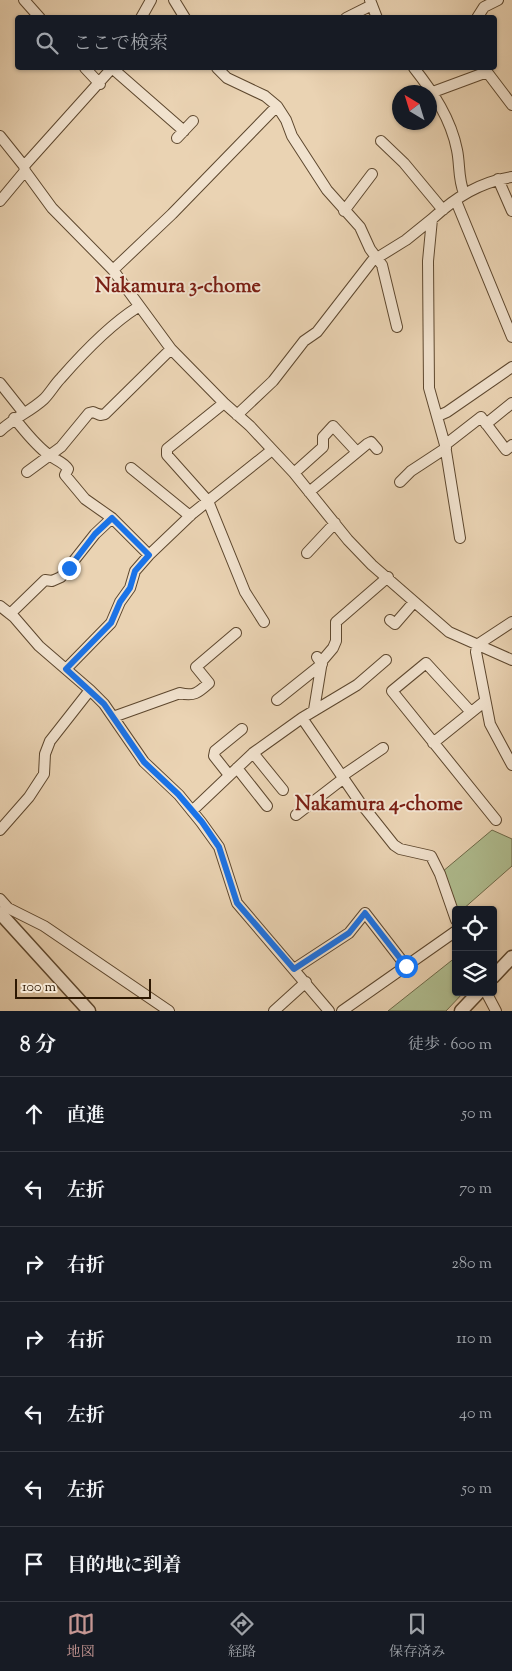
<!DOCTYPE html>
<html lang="ja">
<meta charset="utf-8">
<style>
body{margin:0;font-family:"Sorts Mill Goudy","Noto Serif JP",serif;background:#20242c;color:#f1f3f6}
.controls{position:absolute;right:15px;bottom:15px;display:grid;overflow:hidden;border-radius:5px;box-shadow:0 1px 4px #0004}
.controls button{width:45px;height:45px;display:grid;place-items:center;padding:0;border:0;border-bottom:1px solid #363941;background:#171b24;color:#f1f3f6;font:25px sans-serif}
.compass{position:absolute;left:392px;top:85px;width:45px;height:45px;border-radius:50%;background:#171b24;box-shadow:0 1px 4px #0004;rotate:322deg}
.scale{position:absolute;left:15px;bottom:12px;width:136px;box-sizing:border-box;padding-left:5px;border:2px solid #2e1802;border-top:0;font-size:14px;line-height:18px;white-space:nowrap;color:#2e1802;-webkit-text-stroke:4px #f1e2ce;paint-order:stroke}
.stop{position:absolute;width:15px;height:15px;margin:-11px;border:4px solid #1a73e8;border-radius:50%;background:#fff}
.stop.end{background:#1a73e8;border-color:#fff;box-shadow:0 1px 5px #0008}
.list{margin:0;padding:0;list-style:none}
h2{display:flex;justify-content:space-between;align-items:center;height:65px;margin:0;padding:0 20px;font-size:21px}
h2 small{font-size:16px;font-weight:400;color:#9ea1a6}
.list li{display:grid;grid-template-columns:32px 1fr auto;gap:15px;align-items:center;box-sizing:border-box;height:75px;padding:0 20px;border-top:1px solid #363941}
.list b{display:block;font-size:19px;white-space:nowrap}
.list em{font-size:16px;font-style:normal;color:#9ea1a6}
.icon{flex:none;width:28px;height:28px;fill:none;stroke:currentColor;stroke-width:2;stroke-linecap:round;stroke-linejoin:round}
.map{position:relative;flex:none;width:512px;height:1011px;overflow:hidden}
.search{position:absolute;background:#171b24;box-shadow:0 1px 4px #0004;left:15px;right:15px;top:15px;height:55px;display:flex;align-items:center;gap:12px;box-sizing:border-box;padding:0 18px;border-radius:5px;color:#9ea1a6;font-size:19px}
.sheet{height:590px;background:#171b24}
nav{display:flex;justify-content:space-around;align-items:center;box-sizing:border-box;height:70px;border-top:1px solid #363941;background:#171b24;font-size:14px;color:#9ea1a6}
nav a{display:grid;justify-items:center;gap:2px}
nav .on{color:#c59692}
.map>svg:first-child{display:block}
.green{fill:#b0be91;stroke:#6f6b4a}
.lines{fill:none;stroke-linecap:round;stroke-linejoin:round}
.minor-casing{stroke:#5d472e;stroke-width:12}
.tertiary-casing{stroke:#5d472e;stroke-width:15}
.minor{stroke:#f1e2ce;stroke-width:10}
.tertiary{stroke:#f1e2ce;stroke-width:12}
.route{stroke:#1a73e8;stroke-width:6}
.labels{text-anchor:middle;stroke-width:4;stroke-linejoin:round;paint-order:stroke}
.neighbourhood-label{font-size:20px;font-weight:bold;fill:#7a1f14;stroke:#f1e2ce}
</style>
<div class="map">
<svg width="512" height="1011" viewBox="0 0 512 1011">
<rect width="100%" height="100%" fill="#ead3b3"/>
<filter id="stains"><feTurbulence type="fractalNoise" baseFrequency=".004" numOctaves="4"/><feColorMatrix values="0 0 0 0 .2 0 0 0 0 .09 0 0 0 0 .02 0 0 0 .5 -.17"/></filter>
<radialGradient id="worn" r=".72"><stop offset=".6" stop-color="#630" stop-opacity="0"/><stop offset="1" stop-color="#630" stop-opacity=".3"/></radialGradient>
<path class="green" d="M492,830L512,839V866L462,910H456L442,872Z
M456,957V992H464L446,1011H388Z"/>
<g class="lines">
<defs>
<path id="minor" d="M24,0L40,18
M174,0L185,18
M370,0L377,18
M141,18L151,0
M346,18L372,5
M477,18L484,7L498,0
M85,68L100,84
M112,68L184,131
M217,68L227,78L265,96L277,106L286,120L292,136L327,190L360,227L370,249L382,265L397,327
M414,68C433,92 451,119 457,150C460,164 458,179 464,193
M433,92L487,72L512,105
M0,136L24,166L25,171L52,208L113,270L171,349L224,403L250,426L294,473L348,540L372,565L449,632L512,660
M177,138L193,121
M381,141L404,163L443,210
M24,166L112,68
M498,179L512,211
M0,201L25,171
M456,201L512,337
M344,211L372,174
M113,270L172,214L277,106
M0,383L23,412
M224,403L167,449V455L208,501L245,592L264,622
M237,415L273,381L304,341L317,332L372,261L406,240L432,219
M438,416L447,412L512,367
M14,418C25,431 35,445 49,455C55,460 64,462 68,469L65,475L85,499L112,518L149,555
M486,424L512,403
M0,431C14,418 31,411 44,399C50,393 55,384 61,378C82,354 111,324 138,307
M445,445L481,417L506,450L512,445
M131,468L190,516
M27,472L61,447L89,413L93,412L100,415L105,414L171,349
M294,473L323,447V437L333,426L357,452
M400,482L411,471L446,448
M309,492L367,444L371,442L377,449
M460,538L445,445L429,388L428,261L432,219C456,197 480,182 512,177
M307,553L335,523
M0,606L14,617L39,646L90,690L104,704L144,762L179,795L201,822L219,847L237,903L329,1011
M10,614L45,580L52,581L61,577L95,534L112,518
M390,620L395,624L414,602
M512,622L477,645L476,652L490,724L512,765
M66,669L111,623L120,602L130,588L135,571L149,555L193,513L272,450
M277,700L322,664L317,657
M314,710L322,661L333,648L336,641V622L388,577
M470,711L426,663L392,691L496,820
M113,717L180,693C194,697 199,692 209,683L196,667L236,633
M302,718L359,801L394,845L400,849L431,856L440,874L456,920
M433,743L484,702
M253,753L283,790
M237,768L267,806
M229,775L214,756L215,751L242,729
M342,776L383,748
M192,811L253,753L302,718L357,685L386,660
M296,815L344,778
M0,830L29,797L44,774L45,754L50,741L90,690
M0,899L8,908L44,926L169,1011
M294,969L349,933L365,913L406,966
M486,992L496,1011
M274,1011L306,982
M342,1011L456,931"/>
<path id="tertiary" d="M0,913L89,1011
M493,977L512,957
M461,1011L479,992"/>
</defs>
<use href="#minor" class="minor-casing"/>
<use href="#tertiary" class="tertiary-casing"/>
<use href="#minor" class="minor"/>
<use href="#tertiary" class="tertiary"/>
</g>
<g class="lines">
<path class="route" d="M69,568L95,534L112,518L149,555L135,571L130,588L120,602L111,623L66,669L104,704L144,762L178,794L202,822L219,847L237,903L294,969L349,933L365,913L406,966"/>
</g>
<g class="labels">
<g class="neighbourhood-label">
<text x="178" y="292">Nakamura 3-chome</text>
<text x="379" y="810">Nakamura 4-chome</text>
</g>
</g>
<rect width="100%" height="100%" filter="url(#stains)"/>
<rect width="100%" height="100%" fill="url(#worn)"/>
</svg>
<div class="controls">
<button><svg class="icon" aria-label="locate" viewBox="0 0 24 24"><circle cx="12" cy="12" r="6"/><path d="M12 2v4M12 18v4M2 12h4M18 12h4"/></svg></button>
<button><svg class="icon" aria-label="layers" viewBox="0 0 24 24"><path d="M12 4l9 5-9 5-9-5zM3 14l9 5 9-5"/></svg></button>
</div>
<svg class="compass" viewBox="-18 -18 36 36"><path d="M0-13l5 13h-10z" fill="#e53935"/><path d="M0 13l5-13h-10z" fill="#9ea1a6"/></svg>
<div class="scale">100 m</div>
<div class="stop" style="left:406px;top:966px"></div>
<div class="stop end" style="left:69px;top:568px"></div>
<div class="search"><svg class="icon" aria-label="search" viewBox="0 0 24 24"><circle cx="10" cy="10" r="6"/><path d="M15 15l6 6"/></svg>ここで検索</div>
</div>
<section class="sheet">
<h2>8 分<small>徒歩 · 600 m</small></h2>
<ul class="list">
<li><svg class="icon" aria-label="ahead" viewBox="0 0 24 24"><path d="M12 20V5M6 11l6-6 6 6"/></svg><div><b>直進</b></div><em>50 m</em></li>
<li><svg class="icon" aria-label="left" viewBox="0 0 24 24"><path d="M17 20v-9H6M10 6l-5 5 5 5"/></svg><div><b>左折</b></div><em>70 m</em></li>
<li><svg class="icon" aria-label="right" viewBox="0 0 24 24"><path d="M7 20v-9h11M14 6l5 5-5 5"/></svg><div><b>右折</b></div><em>280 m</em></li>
<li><svg class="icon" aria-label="right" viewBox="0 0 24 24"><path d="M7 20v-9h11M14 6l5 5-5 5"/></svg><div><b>右折</b></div><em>110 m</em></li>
<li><svg class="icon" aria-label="left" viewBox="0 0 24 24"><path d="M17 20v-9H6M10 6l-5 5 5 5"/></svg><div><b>左折</b></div><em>40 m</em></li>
<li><svg class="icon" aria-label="left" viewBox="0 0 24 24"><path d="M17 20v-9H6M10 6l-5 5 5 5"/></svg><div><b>左折</b></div><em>50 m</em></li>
<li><svg class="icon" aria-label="arrive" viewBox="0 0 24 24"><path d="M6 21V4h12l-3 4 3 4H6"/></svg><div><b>目的地に到着</b></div></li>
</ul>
</section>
<nav>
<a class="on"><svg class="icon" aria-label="map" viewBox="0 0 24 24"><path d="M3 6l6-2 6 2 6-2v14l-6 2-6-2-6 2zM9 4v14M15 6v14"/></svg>地図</a>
<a><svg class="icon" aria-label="directions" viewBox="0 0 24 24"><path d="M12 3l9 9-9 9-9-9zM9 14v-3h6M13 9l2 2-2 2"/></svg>経路</a>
<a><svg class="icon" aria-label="saved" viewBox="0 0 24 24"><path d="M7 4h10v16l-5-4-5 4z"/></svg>保存済み</a>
</nav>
